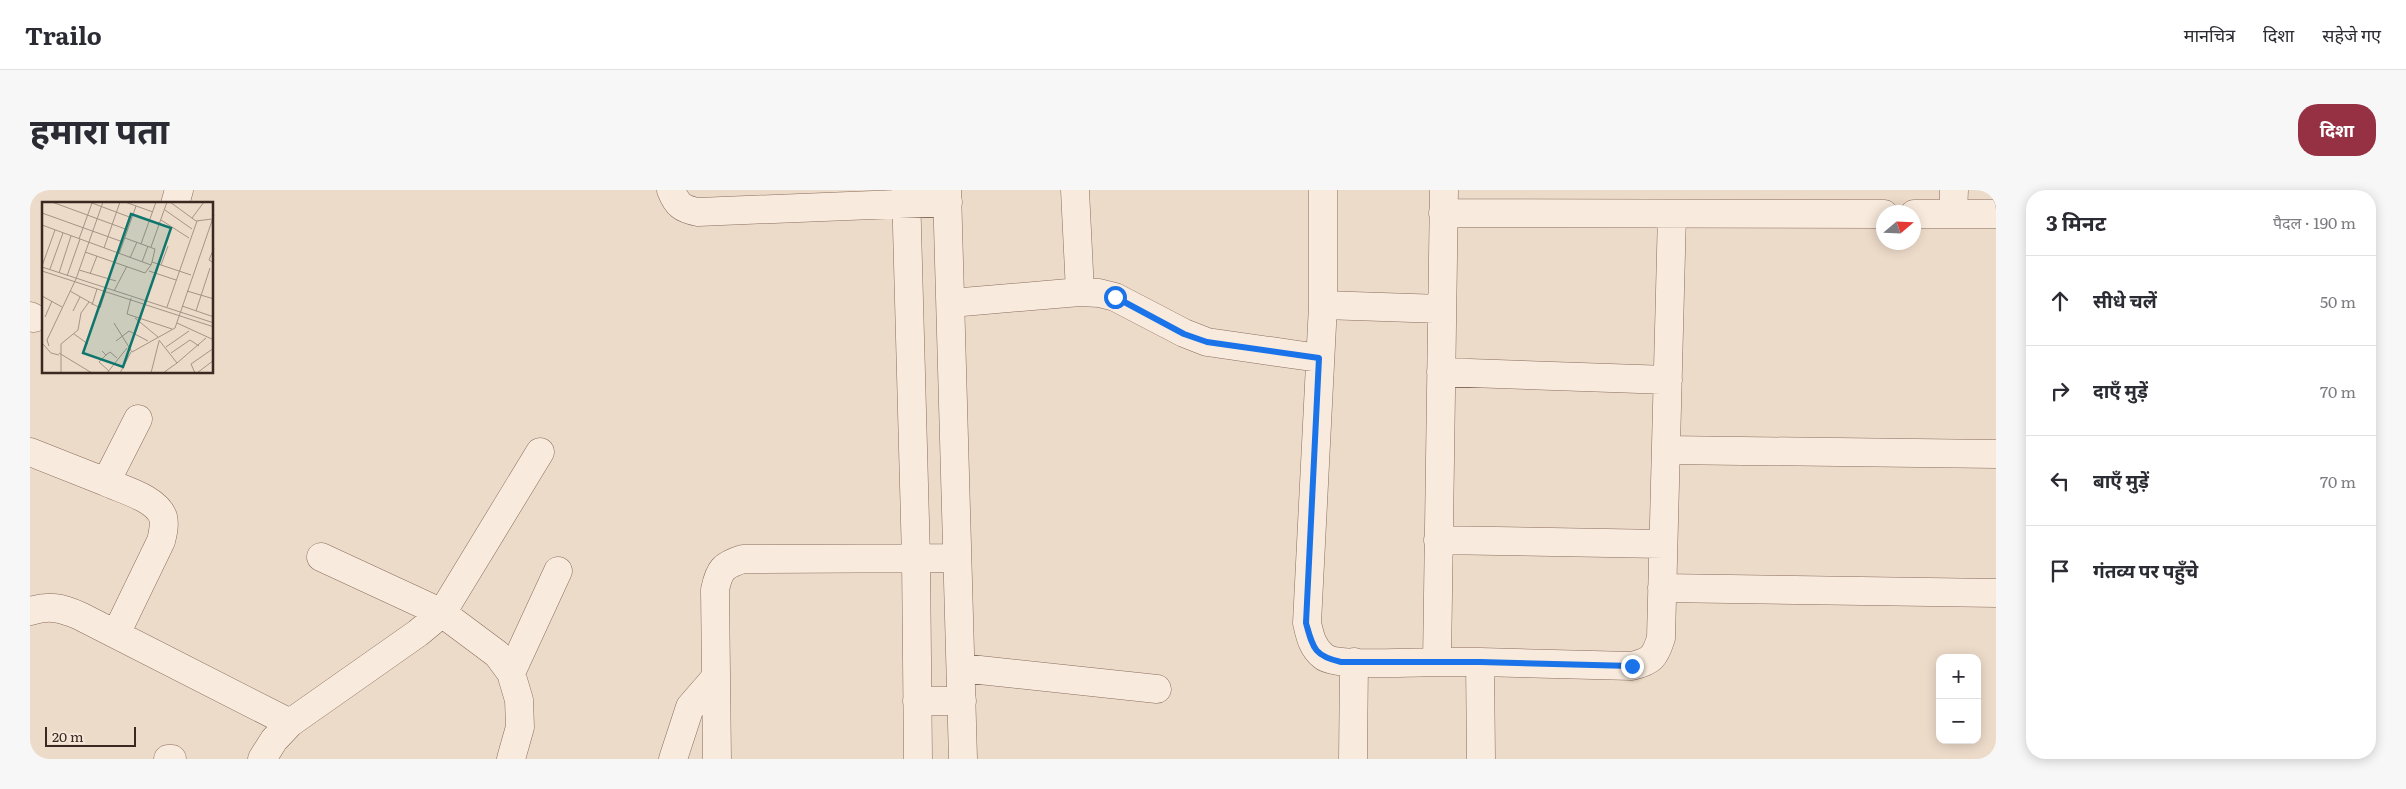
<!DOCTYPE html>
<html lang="hi">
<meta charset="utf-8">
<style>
body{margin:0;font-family:Literata,"Noto Sans Devanagari",serif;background:#f7f7f7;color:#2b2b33}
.controls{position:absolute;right:15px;bottom:15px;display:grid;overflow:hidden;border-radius:10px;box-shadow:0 2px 12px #0003}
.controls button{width:45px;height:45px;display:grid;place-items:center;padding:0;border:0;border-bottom:1px solid #e1e1e2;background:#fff;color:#2b2b33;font:25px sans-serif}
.compass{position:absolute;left:1846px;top:15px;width:45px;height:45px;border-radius:50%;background:#fff;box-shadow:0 2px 12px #0003;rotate:71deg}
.scale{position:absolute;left:15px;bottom:12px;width:91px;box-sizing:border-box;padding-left:5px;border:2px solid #3a2821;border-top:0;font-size:14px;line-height:18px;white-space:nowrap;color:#3a2821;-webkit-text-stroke:4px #f5e7d8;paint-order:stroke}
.stop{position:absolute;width:15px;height:15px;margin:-11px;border:4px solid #1a73e8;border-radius:50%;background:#fff}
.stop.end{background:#1a73e8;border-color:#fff;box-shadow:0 1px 5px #0008}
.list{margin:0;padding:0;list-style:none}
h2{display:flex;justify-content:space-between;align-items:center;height:65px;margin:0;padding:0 20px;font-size:21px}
h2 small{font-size:16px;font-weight:400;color:#7c7c81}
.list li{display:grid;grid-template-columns:32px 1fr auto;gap:15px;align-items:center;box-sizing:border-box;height:90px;padding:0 20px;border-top:1px solid #e1e1e2}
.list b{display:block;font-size:19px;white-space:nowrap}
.list em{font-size:16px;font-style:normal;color:#7c7c81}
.icon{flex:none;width:28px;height:28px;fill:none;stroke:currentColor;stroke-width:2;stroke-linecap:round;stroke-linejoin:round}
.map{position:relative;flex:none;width:1966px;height:569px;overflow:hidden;border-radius:20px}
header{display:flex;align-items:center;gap:30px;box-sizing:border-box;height:70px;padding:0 25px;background:#fff;border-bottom:1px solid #e1e1e2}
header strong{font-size:24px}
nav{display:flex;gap:28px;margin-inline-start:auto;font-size:18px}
.intro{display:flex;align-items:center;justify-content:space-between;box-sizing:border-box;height:120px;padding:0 30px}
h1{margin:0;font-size:35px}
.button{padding:12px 22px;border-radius:20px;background:#963043;color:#fff;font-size:18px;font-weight:700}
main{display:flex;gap:30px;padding:0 30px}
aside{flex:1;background:#fff;border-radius:20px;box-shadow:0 2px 12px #0003}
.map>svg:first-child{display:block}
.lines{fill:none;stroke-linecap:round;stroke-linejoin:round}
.minor-casing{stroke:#896d5e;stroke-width:29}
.minor{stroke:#f8eadc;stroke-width:28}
.route{stroke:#1a73e8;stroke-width:6}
.inset-road{fill:none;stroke:#a59386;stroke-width:1}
.view{fill:#0f766e;fill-opacity:0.15;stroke:#0f766e;stroke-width:2.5}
.inset-edge{fill:none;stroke:#3a2821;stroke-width:2.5}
</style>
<header>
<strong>Trailo</strong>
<nav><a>मानचित्र</a><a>दिशा</a><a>सहेजे गए</a></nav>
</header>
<div class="intro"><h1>हमारा पता</h1><a class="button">दिशा</a></div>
<main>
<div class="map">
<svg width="1966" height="569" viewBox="0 0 1966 569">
<rect width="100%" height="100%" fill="#eddbc9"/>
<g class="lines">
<defs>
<path id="minor" d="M641,0C647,15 652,19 668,22L918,12
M876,0L886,368L888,569
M917,0L933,569
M1045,0L1050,102
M1293,0V115L1277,433C1280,446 1282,457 1293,466C1305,477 1387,472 1407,472
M1414,0L1407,472H1450L1451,569
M145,14L149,0
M1413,23L1854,24
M1884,24H1966
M1923,24L1924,0
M921,113L1050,102L1069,103L1085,107L1154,143L1177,152L1289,168
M1293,115L1412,119
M0,126L4,128
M1411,182L1638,190
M1636,260L1966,264
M0,262L76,292
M1408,350L1633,354
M291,367L412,423L467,464L481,483L489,510L490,537L481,569
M1632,398L1966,403
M0,421C20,415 32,418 50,426L260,533
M86,444L131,351C133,343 135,335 133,327C126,308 93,300 76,292L108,229
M1450,472L1602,476C1622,471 1625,467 1631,448L1642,24
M931,478L1127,499
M481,483L528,381
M887,511H932
M138,569H142
M232,569L244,550L260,533L388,443L412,423L510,262
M643,569L660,517L686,487
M687,569L685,400C689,380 693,375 713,369L927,368
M1323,569L1324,472"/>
</defs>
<use href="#minor" class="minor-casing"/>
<use href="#minor" class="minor"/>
</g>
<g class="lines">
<path class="route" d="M1085,107L1154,144L1177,152L1289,168L1276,433C1283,458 1284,466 1311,472H1450L1602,476"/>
</g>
<g transform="translate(12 12)">
<rect width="171" height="171" fill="#eddbc9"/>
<path class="inset-road" d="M10,0L86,28M83,0L111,10M128,0L154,19L170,17M50,1L90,16M123,8L150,27M0,11L81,40M150,16L162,0M119,18L147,36M0,23L109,63L110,60L149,73M83,36L113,47L110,60M37,37L50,1M99,42L114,0M109,45L125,0M62,46L78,0M172,46L167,58L172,61M43,50L103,71L109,63M77,52L94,4M88,56L95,40M100,60L106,44M119,63L126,44M0,64L13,28M0,65L172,121M8,67L21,31M37,68L74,79M0,69L172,125M107,69L134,78M17,71L29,34M48,72L55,54M25,74L38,37M28,89L58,106L64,88M72,89L85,64M145,89L172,97M0,94L20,105M89,96L85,112L130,127M50,103L55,87M140,104L172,115M125,105L155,19M31,109L38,95M154,109L168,66M3,115L10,99M93,116L116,135M72,121L90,150L133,126L172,13M135,121L172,138M32,132L46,142M117,138L135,161L121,171M74,139L87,129L106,139M0,141L9,151L17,153M7,144L5,138L34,77L61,0M124,145L147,129M60,149L64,153L68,150L75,156M17,151L50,171M129,151L148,138L157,144M64,153L57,160L67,169M135,161L164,136M19,171V142L36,128L39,111L47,100M65,171L85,146M78,171L89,150M109,171L117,139M153,171L149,162L172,146M155,171L172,158"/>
<path class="view" d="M89,12L129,26L81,165L41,151Z"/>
<rect width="171" height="171" class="inset-edge"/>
</g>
</svg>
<div class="controls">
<button>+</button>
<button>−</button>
</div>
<svg class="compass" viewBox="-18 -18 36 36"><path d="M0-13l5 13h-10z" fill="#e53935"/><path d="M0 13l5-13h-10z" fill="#7c7c81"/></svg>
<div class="scale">20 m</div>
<div class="stop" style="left:1085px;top:107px"></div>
<div class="stop end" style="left:1602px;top:476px"></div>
</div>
<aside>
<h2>3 मिनट<small>पैदल · 190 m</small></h2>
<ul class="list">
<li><svg class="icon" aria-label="ahead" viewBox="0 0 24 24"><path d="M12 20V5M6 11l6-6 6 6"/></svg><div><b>सीधे चलें</b></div><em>50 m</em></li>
<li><svg class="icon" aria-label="right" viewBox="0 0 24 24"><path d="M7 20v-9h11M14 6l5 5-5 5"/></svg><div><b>दाएँ मुड़ें</b></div><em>70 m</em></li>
<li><svg class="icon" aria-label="left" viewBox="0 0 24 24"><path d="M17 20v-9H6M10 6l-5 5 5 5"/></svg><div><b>बाएँ मुड़ें</b></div><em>70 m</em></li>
<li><svg class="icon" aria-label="arrive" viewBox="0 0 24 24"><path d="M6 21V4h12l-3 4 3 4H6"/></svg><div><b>गंतव्य पर पहुँचे</b></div></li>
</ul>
</aside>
</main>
